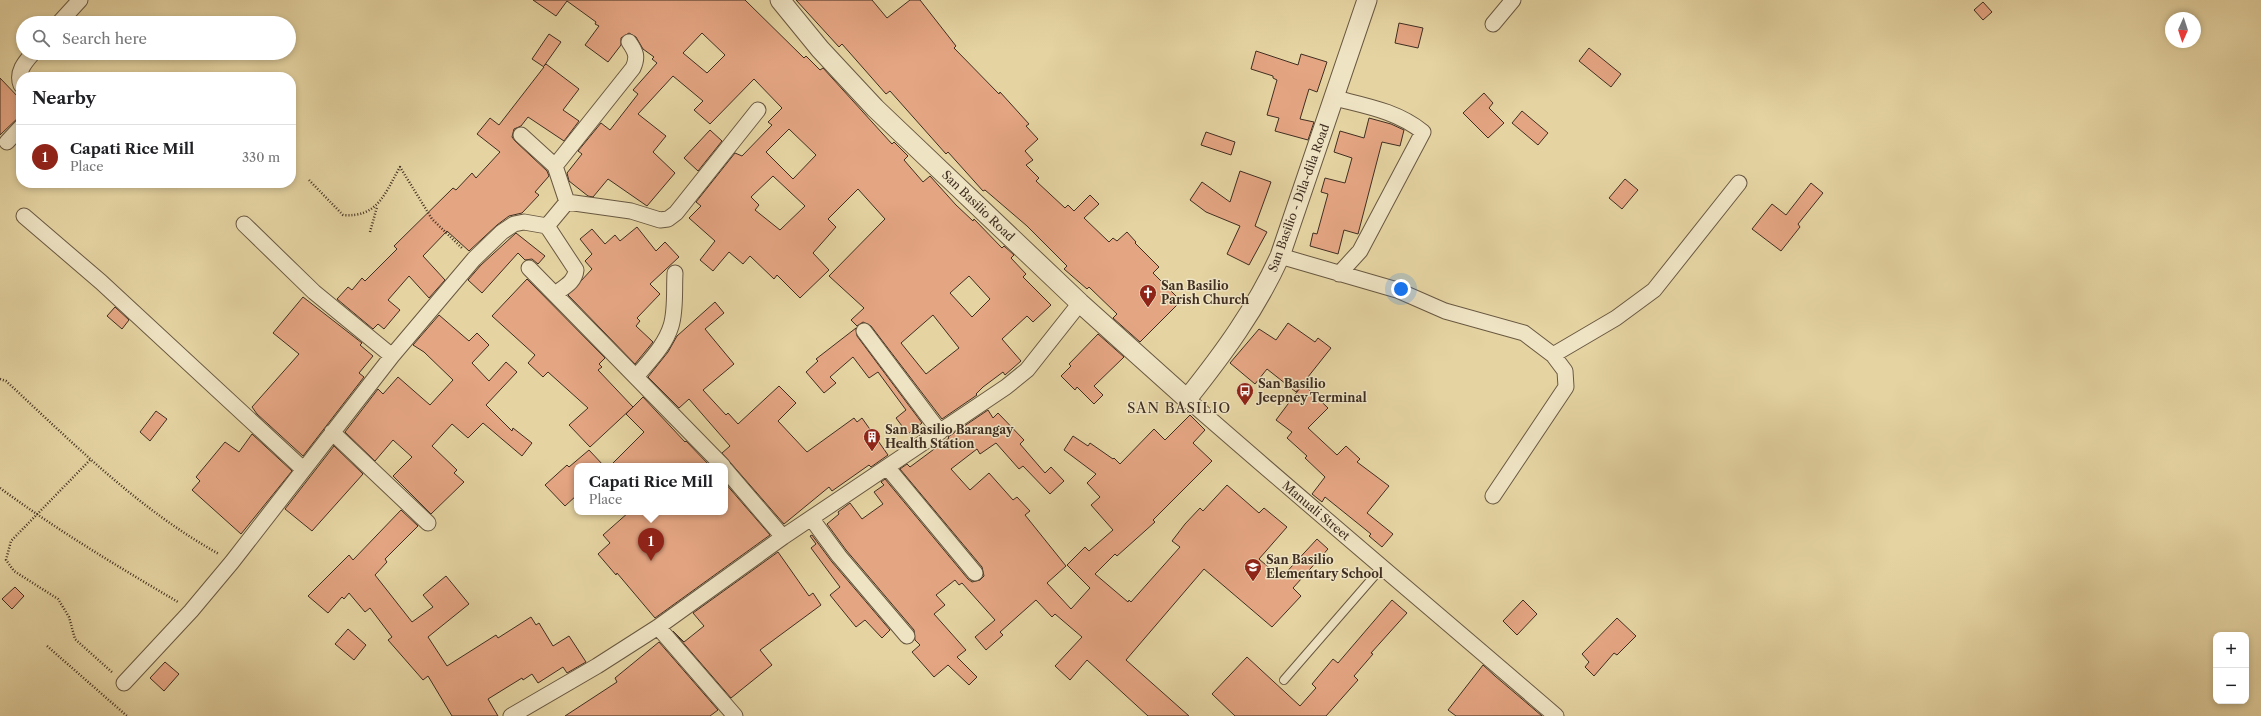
<!DOCTYPE html>
<meta charset="utf-8">
<style>
body{margin:0;font-family:"Libre Caslon Text",serif;background:#f6f6f6;color:#202124}
.controls{position:absolute;right:12px;bottom:12px;display:grid;overflow:hidden;border-radius:8px;box-shadow:0 2px 6px #0003}
.controls button{width:36px;height:36px;display:grid;place-items:center;padding:0;border:0;border-bottom:1px solid #e0e0e0;background:#fff;color:#202124;font:20px sans-serif}
.compass{position:absolute;left:2165px;top:12px;width:36px;height:36px;border-radius:50%;background:#fff;box-shadow:0 2px 6px #0003;rotate:183deg}
.you{position:absolute;left:1401px;top:289px;width:14px;height:14px;margin:-10px;border:3px solid #fff;border-radius:50%;background:#1a73e8;box-shadow:0 0 0 6px #1a73e833}
.badge{display:grid;place-items:center;width:26px;height:26px;border-radius:50%;background:#8f2418;color:#fff;font-size:13px;font-weight:700}
.pin{position:absolute;translate:-50% -33px;filter:drop-shadow(0 1px 2px #0008)}
.pin::after{content:'';position:absolute;top:21px;width:14px;height:12px;background:inherit;clip-path:polygon(0 0,100% 0,50% 100%)}
.popup{position:absolute;left:574px;top:463px;width:154px;height:52px;box-sizing:border-box;display:grid;place-content:center;border-radius:8px;background:#fff;filter:drop-shadow(0 1px 3px #0005);font-size:13px;white-space:nowrap;color:#757577}
.popup b{font-size:15px;color:#202124}
.popup::after{content:'';position:absolute;left:50%;top:100%;margin-left:-8px;border:8px solid transparent;border-top-color:#fff}
.list{margin:0;padding:0;list-style:none}
h2{display:flex;justify-content:space-between;align-items:center;height:52px;margin:0;padding:0 16px;font-size:17px}
h2 small{font-size:13px;font-weight:400;color:#757577}
.list li{display:grid;grid-template-columns:26px 1fr auto;gap:12px;align-items:center;box-sizing:border-box;height:64px;padding:0 16px;border-top:1px solid #e0e0e0}
.list b{display:block;font-size:15px;white-space:nowrap}
.list p{margin:0;font-size:13px;white-space:nowrap;color:#757577}
.list em{font-size:13px;font-style:normal;color:#757577}
.icon{flex:none;width:22px;height:22px;fill:none;stroke:currentColor;stroke-width:2;stroke-linecap:round;stroke-linejoin:round}
.map{position:relative;flex:none;width:2261px;height:716px;overflow:hidden}
.search{position:absolute;background:#fff;box-shadow:0 2px 6px #0003;left:16px;top:16px;width:280px;height:44px;display:flex;align-items:center;gap:10px;box-sizing:border-box;padding:0 14px;border-radius:22px;color:#757577;font-size:15px}
.panel{position:absolute;background:#fff;box-shadow:0 2px 6px #0003;left:16px;top:72px;width:280px;height:116px;border-radius:16px}
.map>svg:first-child{display:block}
.building{fill:#e4a582;stroke:#402e21;fill-rule:evenodd}
.lines{fill:none;stroke-linecap:round;stroke-linejoin:round}
.service-casing{stroke:#695841;stroke-width:10}
.minor-casing{stroke:#695841;stroke-width:17}
.tertiary-casing{stroke:#695841;stroke-width:21}
.path{stroke:#402e21;stroke-width:2.5;stroke-dasharray:1 2;stroke-linecap:butt}
.service{stroke:#eee3c3;stroke-width:8}
.minor{stroke:#eee3c3;stroke-width:15}
.tertiary{stroke:#eee3c3;stroke-width:19}
.labels{text-anchor:middle;stroke-width:3;stroke-linejoin:round;paint-order:stroke}
.street-label{font-size:12px;fill:#402e21;stroke:#eee3c3}
.poi-label{font-size:12px;font-weight:bold;fill:#402e21;stroke:#eee3c3;text-anchor:start}
.quarter-label{font-size:14px;letter-spacing:1px;fill:#402e21;stroke:#eee3c3}
</style>
<div class="map">
<svg width="2261" height="716" viewBox="0 0 2261 716">
<rect width="100%" height="100%" fill="#e5d4a2"/>
<filter id="stains"><feTurbulence type="fractalNoise" baseFrequency=".005" numOctaves="4"/><feColorMatrix values="0 0 0 0 .2 0 0 0 0 .09 0 0 0 0 .02 0 0 0 .5 -.17"/></filter>
<radialGradient id="worn" r=".72"><stop offset=".6" stop-color="#630" stop-opacity="0"/><stop offset="1" stop-color="#630" stop-opacity=".3"/></radialGradient>
<path class="building" d="M533,0H745L804,58L806,56L820,70L823,68L892,144L894,142L908,156L904,160L923,182L930,176L956,205L973,221L974,219L1002,248L1004,246L1014,255L1011,258L1026,274L1023,277L1051,305L1033,322L1027,316L1002,339L1021,361L1005,375L1003,372L983,387L976,394L977,395L942,419L871,326L863,322L857,326L851,320L864,308L829,276L885,219L858,189L828,219L836,227L813,253L829,270L800,298L777,275L774,279L750,256L743,264L729,252L713,271L700,260L715,241L689,218L701,206L696,202L735,153L742,156L772,125L768,122L782,108L754,79L710,124L694,110L703,101L673,76L638,114L666,136L653,152L675,173L647,206L608,179L593,197L588,196L569,181L567,173L582,154L578,151L601,123L610,130L638,94L633,90L657,63L652,59L654,57L643,49L636,37L629,33L621,38V45L608,62L585,45L599,26L595,24L596,22L567,1L556,16ZM702,33L725,55L707,73L683,53ZM789,129L816,155L793,179L766,152ZM773,176L805,206L780,230L755,210L759,205L751,197ZM969,276L990,299L972,317L950,293ZM933,315L959,348L926,374L901,343Z
M796,0H872L887,18L910,0H920L956,46L954,48L999,94L1000,92L1029,124L1026,126L1038,139L1025,151L1033,160L1026,165L1039,178L1036,181L1065,208L1068,205L1074,211L1090,195L1099,204L1084,218L1109,242L1113,238L1117,241L1127,232L1136,242L1135,243L1159,267L1153,273L1181,301L1140,342L1113,318L1117,314L1089,287L1087,289L1064,269L1067,266L1027,226L985,190L983,191L948,152L946,154L890,91L886,94L842,44L839,47Z
M1983,2L1992,12L1983,20L1974,10Z
M1399,23L1423,28L1418,48L1395,43Z
M549,34L561,42L544,66L546,64L579,89L563,110L579,121L564,141L528,117L521,126L514,129L512,137L515,141L547,171L549,176L535,192L539,195L522,213L509,216L497,225L469,251L447,231L423,256L445,280L429,298L409,276L388,300L400,310L384,329L378,324L373,329L337,299L348,287L352,290L362,278L365,281L397,249L394,246L453,188L456,190L472,173L476,178L500,152L477,134L490,118L499,125L544,67L532,59Z
M1589,48L1621,74L1611,87L1579,61Z
M1256,51L1298,65L1301,54L1327,62L1317,92L1309,89L1300,119L1314,122L1308,140L1275,131L1279,118L1267,115L1277,80L1273,78V76L1251,69Z
M0,78L21,100V115L0,135Z
M1484,93L1493,103L1489,108L1504,123L1488,138L1463,113Z
M1522,111L1548,133L1538,145L1512,123Z
M1369,118L1391,124L1404,130L1400,146L1382,142L1358,234L1344,230L1338,254L1310,246L1313,233L1317,234L1328,194L1321,192L1325,178L1345,183L1352,158L1334,152L1340,131L1364,138Z
M710,130L722,141L698,171L684,158Z
M1206,132L1235,142L1231,155L1201,145Z
M1240,171L1271,182L1255,226L1267,232L1249,265L1227,254L1240,226L1206,212L1190,200L1202,182L1230,202Z
M1625,179L1638,190L1622,209L1609,198Z
M1811,183L1823,193L1798,224L1800,227L1781,251L1752,229L1772,204L1786,215Z
M637,227L656,251L665,242L679,257L650,284L660,294L637,318L640,321L636,326L653,342L635,364L568,295L592,269L585,261L592,254L580,239L592,229L605,244L615,235L620,241Z
M516,233L545,256L538,264L532,259L525,260L518,253L482,293L468,280L481,265Z
M527,279L605,358L599,364L602,367L598,370L633,407L590,447L569,425L588,408L548,372L543,377L528,363L535,355L492,316Z
M303,297L362,343L360,345L373,356L359,373L364,377L303,456L257,414L252,407L299,354L273,333Z
M715,302L724,313L705,329L734,364L703,390L726,415L728,413L738,424L779,386L796,403L778,421L807,452L854,418L857,422L862,418L888,455L871,467L869,465L832,491L829,487L784,524L722,453L730,446L689,399L679,408L648,377L668,352L677,336Z
M115,307L129,320L122,329L107,316Z
M439,315L469,341L477,333L489,345L472,363L489,381L506,362L517,372L486,405L512,431L513,428L532,443L522,456L483,423L468,438L452,424L432,446L457,470L454,473L464,482L431,514L393,476L412,457L393,440L375,461L345,432L378,389L383,394L398,377L430,405L453,380L424,352L413,345Z
M1288,323L1315,342L1318,338L1331,348L1296,392L1267,369L1255,384L1230,363L1259,329L1276,340Z
M856,328L857,336L922,423L908,434L896,418L906,410L878,372L869,378L853,357L830,377L836,383L824,393L806,372L818,361L816,359Z
M1098,334L1124,357L1094,386L1103,395L1094,404L1077,387L1075,390L1061,376L1071,366L1069,364Z
M1303,384L1328,408L1308,428L1337,455L1346,446L1360,459L1357,462L1389,486L1367,513L1393,534L1382,547L1369,536L1371,534L1325,497L1322,502L1312,494L1325,477L1305,458L1307,456L1287,438L1292,432L1276,420Z
M643,397L685,442L686,441L710,466H610L644,432L626,414Z
M988,410L993,418L998,413L1024,440L1020,444L1045,473L1051,467L1064,481L1050,494L1023,466L1019,469L996,443L980,454L977,449L951,469L970,490L989,473L1013,500L1017,497L1030,511L1025,515L1066,566L1047,583L1071,609L1090,588L1067,565L1085,547L1089,551L1113,530L1091,505L1100,497L1087,483L1096,474L1064,450L1073,436L1088,446L1090,443L1113,459L1114,458L1120,464L1154,429L1165,440L1190,415L1205,430L1193,443L1212,461L1153,520L1155,522L1117,556L1115,554L1095,574L1128,602L1129,600L1131,602L1180,547L1172,541L1185,524L1200,508L1203,511L1227,485L1259,513L1264,508L1287,527L1259,559L1281,578L1317,539L1328,549L1293,588L1301,596L1272,627L1204,569L1126,660L1189,716H1148L1087,660L1070,680L1055,666L1082,637L1055,614L1052,617L1036,600L1000,632L1003,635L986,650L975,637L995,620L962,583L959,585L955,580L936,595L945,605L934,614L966,650L957,657L977,677L969,685L948,665L934,677L912,652L920,645L915,640L914,630L846,550L827,524L839,514L838,512L850,503L862,519L883,504L874,492L884,485L881,482L885,479L968,579L972,582L980,580L984,576L982,567L900,469L907,464L910,467L949,438L948,437Z
M156,411L167,419L150,441L140,432Z
M252,434L292,471L241,534L192,490L200,481L196,477L225,442L239,452Z
M334,446L363,474L312,531L285,509Z
M589,450L604,466H577V495L565,506L545,485L567,465L569,467Z
M725,483L770,535L655,618L617,573L616,575L598,554L610,543L603,535L629,512H725Z
M401,510L418,526L385,559L387,562L375,575L412,622L433,607L423,595L446,576L469,604L428,637L447,666L496,635L498,638L531,617L536,625L539,623L553,646L569,636L586,662L567,673L563,667L538,683L532,674L523,680L522,678L488,699L498,716H452L428,676L423,680L388,640L392,637L370,608L365,612L349,593L344,599L342,597L328,613L308,596L349,555L353,560Z
M812,535L832,562L890,630L882,638L865,620L856,627L830,595L840,587L811,548L816,544L810,536Z
M778,552L809,596L813,593L821,605L760,650L772,665L731,698L673,631L684,642L704,626L693,613Z
M15,587L24,596L12,609L2,599Z
M1392,600L1407,613L1371,653L1373,654L1354,676L1358,680L1326,716H1235L1212,694L1247,657L1300,706L1316,688L1312,684L1333,659L1338,663Z
M1523,600L1537,614L1517,635L1503,621Z
M1617,618L1636,636L1617,655L1614,653L1594,676L1585,667L1589,662L1582,654Z
M348,629L366,645L354,660L335,644Z
M659,642L718,710L710,716H565L617,682L615,678Z
M165,662L179,674L164,691L150,678Z
M1483,665L1495,676L1542,716H1456L1448,710Z"/>
<g class="lines">
<defs>
<path id="service" d="M1284,680L1383,566"/>
<path id="minor" d="M59,23L80,0
M1493,24L1513,0
M21,85C16,72 25,62 33,53
M1335,98C1366,106 1397,111 1423,132L1360,251L1339,274
M521,135L555,166
M7,142L21,127
M567,202L631,211L660,220L668,219L676,213L758,110
M567,202L555,166L633,68C638,57 636,52 629,42
M24,216L101,282L303,469
M244,224L314,292L392,356
M1280,256L1397,290L1445,311L1524,333L1553,355L1616,318L1654,290L1739,183
M529,268L723,466
M555,294C564,287 575,282 576,270L547,226L567,202
M864,331L940,432
M636,377C648,362 665,346 671,326C676,310 674,290 675,273
M1187,399C1309,506 1433,610 1556,716
M332,432L428,523
M887,467L975,573
M725,469L783,537
M1493,496L1566,387L1565,371L1553,355
M811,518L839,556L907,636
M658,627L735,716
M124,683L191,611L232,562L392,356L474,259L502,232L514,224L524,222L547,226
M511,716L597,666L658,627L783,537L1006,387L1027,370L1080,303"/>
<path id="tertiary" d="M780,0L820,49L875,108L1080,303L1187,399C1223,354 1256,309 1280,256L1367,0"/>
</defs>
<use href="#service" class="service-casing"/>
<use href="#minor" class="minor-casing"/>
<use href="#tertiary" class="tertiary-casing"/>
<path class="path" d="M309,180L343,215C378,218 385,193 400,167L432,219L463,249
M370,232L377,207
M0,379L6,381C73,443 138,509 219,554
M90,460L11,541L6,560L14,571L58,599L69,617L75,639L113,673
M0,488C57,530 117,566 178,602
M47,646L127,716"/>
<use href="#service" class="service"/>
<use href="#minor" class="minor"/>
<use href="#tertiary" class="tertiary"/>
</g>
<defs>
<symbol id="church-pin" viewBox="-11 -11 22 30"><path d="M0 17L-7.5 6A9.5 9.5 0 1 1 7.5 6Z" fill="#8f2418" stroke="#eee3c3"/><path d="M-1.2-6h2.4v3.5h3.3v2.4h-3.3V6h-2.4V-.1h-3.3v-2.4h3.3Z" fill="#fff"/></symbol>
<symbol id="bus-pin" viewBox="-11 -11 22 30"><path d="M0 17L-7.5 6A9.5 9.5 0 1 1 7.5 6Z" fill="#8f2418" stroke="#eee3c3"/><path d="M-5-6H5V4H4V6H2V4H-2V6H-4V4H-5ZM-3.5-4V0h7V-4ZM-3.5 1.2v1.5H-2V1.2ZM2 1.2v1.5H3.5V1.2Z" fill="#fff"/></symbol>
<symbol id="building-pin" viewBox="-11 -11 22 30"><path d="M0 17L-7.5 6A9.5 9.5 0 1 1 7.5 6Z" fill="#8f2418" stroke="#eee3c3"/><path d="M-4-6H4V6H1V3H-1V6H-4ZM-2.5-4.3h1.7v1.8h-1.7ZM.8-4.3h1.7v1.8H.8ZM-2.5-1h1.7V.8h-1.7ZM.8-1h1.7V.8H.8Z" fill="#fff"/></symbol>
<symbol id="school-pin" viewBox="-11 -11 22 30"><path d="M0 17L-7.5 6A9.5 9.5 0 1 1 7.5 6Z" fill="#8f2418" stroke="#eee3c3"/><path d="M0-5L7-2L0 1L-7-2ZM-4 1L0 2.5L4 1V4Q0 6-4 4Z" fill="#fff"/></symbol>
</defs>
<g fill-rule="evenodd">
<use href="#church-pin" x="1138" y="283" width="20" height="27"/>
<use href="#bus-pin" x="1235" y="381" width="20" height="27"/>
<use href="#building-pin" x="862" y="427" width="20" height="27"/>
<use href="#school-pin" x="1243" y="557" width="20" height="27"/>
</g>
<g class="labels">
<g class="street-label">
<text transform="translate(1299 198) rotate(-70)" y="4">San Basilio - Dila-dila Road</text>
<text transform="translate(978 206) rotate(44)" y="4">San Basilio Road</text>
<text transform="translate(1316 511) rotate(40)" y="4">Manuali Street</text>
</g>
<g class="poi-label">
<text x="1161" y="290">San Basilio<tspan x="1161" dy="14">Parish Church</tspan></text>
<text x="1258" y="388">San Basilio<tspan x="1258" dy="14">Jeepney Terminal</tspan></text>
<text x="885" y="434">San Basilio Barangay<tspan x="885" dy="14">Health Station</tspan></text>
<text x="1266" y="564">San Basilio<tspan x="1266" dy="14">Elementary School</tspan></text>
</g>
<g class="quarter-label">
<text x="1179" y="413">SAN BASILIO</text>
</g>
</g>
<rect width="100%" height="100%" filter="url(#stains)"/>
<rect width="100%" height="100%" fill="url(#worn)"/>
</svg>
<div class="controls">
<button>+</button>
<button>−</button>
</div>
<svg class="compass" viewBox="-18 -18 36 36"><path d="M0-13l5 13h-10z" fill="#e53935"/><path d="M0 13l5-13h-10z" fill="#757577"/></svg>
<div class="you"></div>
<div class="pin badge" style="left:651px;top:561px">1</div>
<div class="popup"><b>Capati Rice Mill</b>Place</div>
<div class="search"><svg class="icon" aria-label="search" viewBox="0 0 24 24"><circle cx="10" cy="10" r="6"/><path d="M15 15l6 6"/></svg>Search here</div>
<section class="panel">
<h2>Nearby<small></small></h2>
<ul class="list">
<li><span class="badge">1</span><div><b>Capati Rice Mill</b><p>Place</p></div><em>330 m</em></li>
</ul>
</section>
</div>
